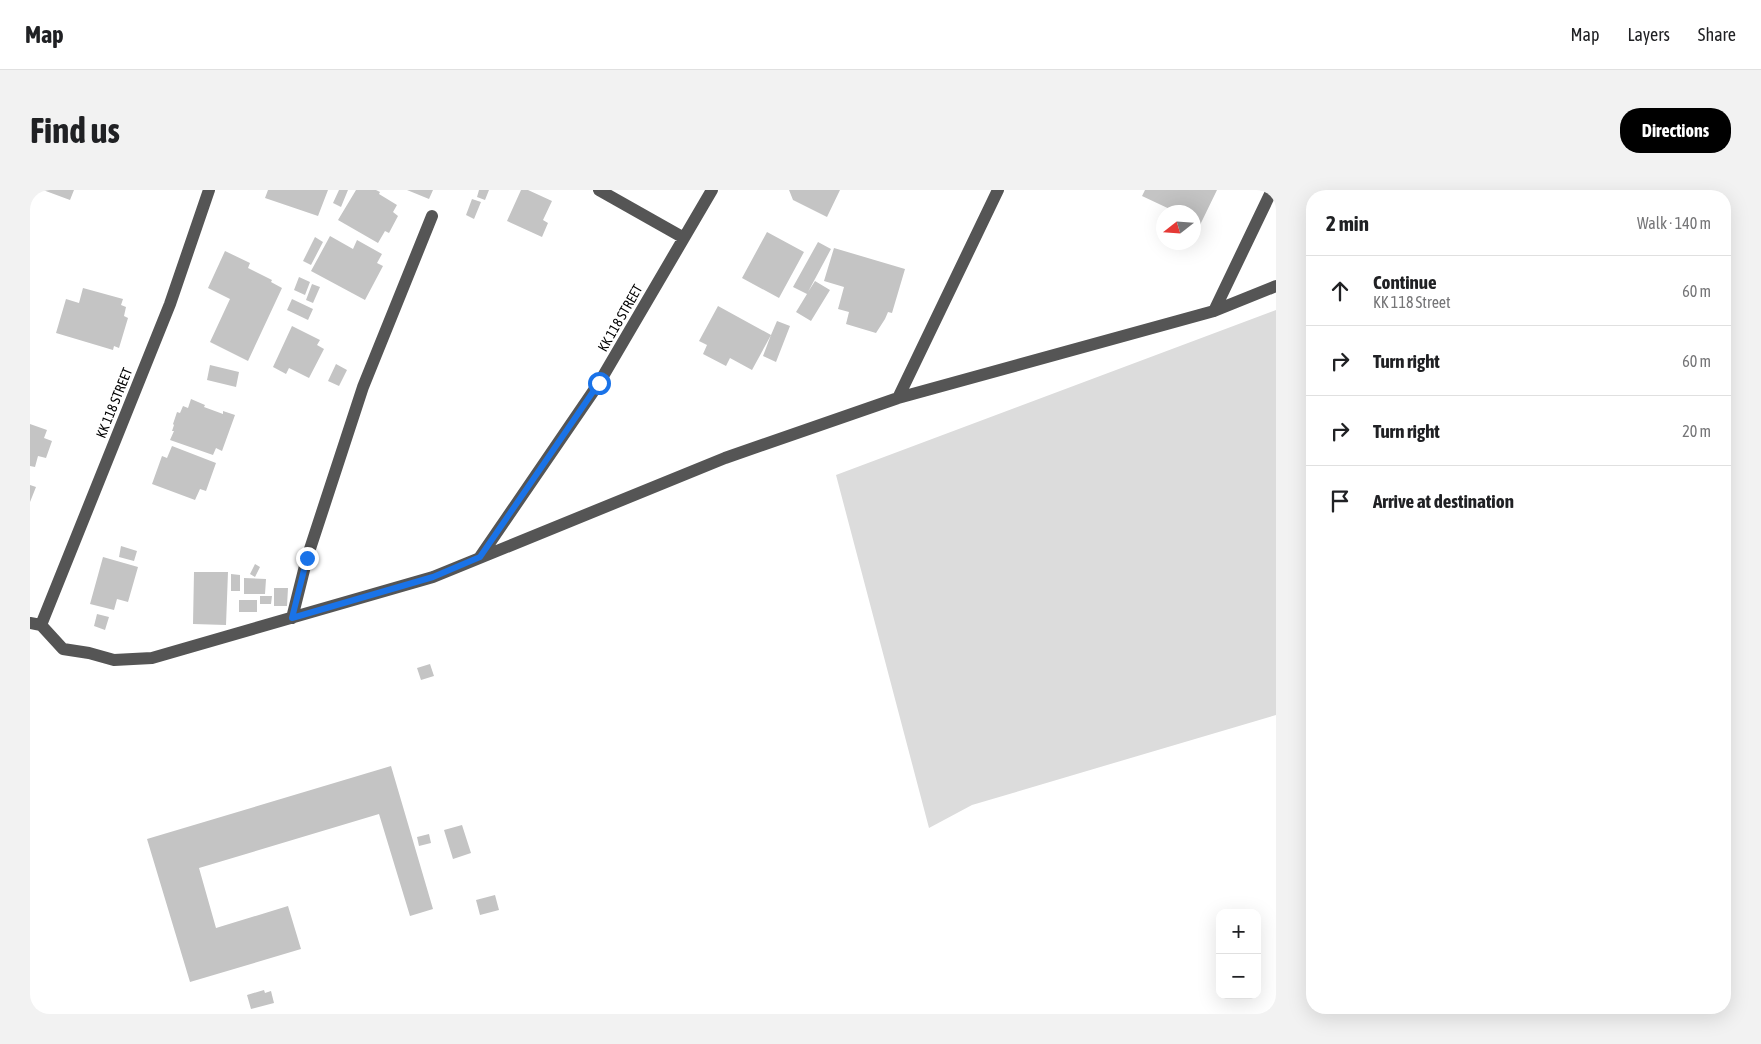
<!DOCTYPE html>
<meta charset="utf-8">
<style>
body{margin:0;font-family:"Asap Condensed",sans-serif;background:#f2f2f2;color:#202124}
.controls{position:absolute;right:15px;bottom:15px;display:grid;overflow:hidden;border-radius:10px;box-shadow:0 5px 20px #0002}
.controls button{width:45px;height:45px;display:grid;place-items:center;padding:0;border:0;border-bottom:1px solid #e0e0e0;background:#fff;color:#202124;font:25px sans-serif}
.compass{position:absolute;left:1126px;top:15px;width:45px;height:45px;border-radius:50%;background:#fff;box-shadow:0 5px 20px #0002;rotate:253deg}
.stop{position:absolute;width:15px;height:15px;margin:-11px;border:4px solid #1a73e8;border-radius:50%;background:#fff}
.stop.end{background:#1a73e8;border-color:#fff;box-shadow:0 1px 5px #0008}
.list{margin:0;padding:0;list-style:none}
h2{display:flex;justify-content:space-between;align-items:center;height:65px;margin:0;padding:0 20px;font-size:21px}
h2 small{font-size:16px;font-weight:400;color:#757577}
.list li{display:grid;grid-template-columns:32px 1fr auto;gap:15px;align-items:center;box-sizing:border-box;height:70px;padding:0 20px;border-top:1px solid #e0e0e0}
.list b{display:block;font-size:19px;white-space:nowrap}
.list p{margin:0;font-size:16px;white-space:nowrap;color:#757577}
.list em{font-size:16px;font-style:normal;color:#757577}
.icon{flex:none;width:28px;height:28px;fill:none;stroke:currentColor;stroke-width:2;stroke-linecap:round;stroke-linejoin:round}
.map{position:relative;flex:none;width:1246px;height:824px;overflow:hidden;border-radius:20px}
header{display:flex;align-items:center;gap:30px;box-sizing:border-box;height:70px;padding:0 25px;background:#fff;border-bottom:1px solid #e0e0e0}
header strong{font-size:24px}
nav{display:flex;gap:28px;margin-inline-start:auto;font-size:18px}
.intro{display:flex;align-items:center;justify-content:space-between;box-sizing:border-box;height:120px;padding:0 30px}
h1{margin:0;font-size:35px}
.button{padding:12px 22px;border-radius:20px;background:#000;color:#fff;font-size:18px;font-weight:700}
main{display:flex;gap:30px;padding:0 30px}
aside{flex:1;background:#fff;border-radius:20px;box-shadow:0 5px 20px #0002}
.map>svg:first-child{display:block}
.green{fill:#dcdcdc}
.building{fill:#c4c4c4}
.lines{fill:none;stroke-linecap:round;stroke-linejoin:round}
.minor{stroke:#555;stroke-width:12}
.route{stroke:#1a73e8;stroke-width:6}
.labels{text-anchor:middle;stroke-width:4.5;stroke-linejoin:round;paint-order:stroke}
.street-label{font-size:14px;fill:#000;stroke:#fff}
</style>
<header>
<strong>Map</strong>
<nav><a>Map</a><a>Layers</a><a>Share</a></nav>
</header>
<div class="intro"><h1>Find us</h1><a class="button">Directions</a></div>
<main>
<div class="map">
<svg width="1246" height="824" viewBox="0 0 1246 824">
<rect width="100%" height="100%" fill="#fff"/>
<path class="green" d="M1246,120V525L942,615L899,638L806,285Z"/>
<path class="building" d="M13,0H44L40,10Z
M238,0H298L288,26L235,8Z
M309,0H318L311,17L303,13Z
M326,0H346L350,2L349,4L367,15L363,22L368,26L359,43L355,41L348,53L308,30Z
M377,0H403L399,9Z
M449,0H459L455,10L447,7Z
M491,0H498L522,11L513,30L518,33L512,47L477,31Z
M759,0H810L797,27L763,10Z
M1115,0H1187L1170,35L1164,31V22H1146L1112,6Z
M442,9L451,12L444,29L436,25Z
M737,42L774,62L749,108L712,88Z
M300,46L323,59L327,50L352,64L347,73L353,76L335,110L281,81Z
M285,47L293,52L281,75L273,71Z
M788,52L801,59L778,102L785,91L800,100L781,131L766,122L777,104L763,97Z
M804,58L875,79L862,123L858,122L855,129L846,143L816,134L819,122L808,119L814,97L794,91Z
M195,61L220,73L218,78L242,90L241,92L252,98L218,171L180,152L200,109L178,98Z
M269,87L280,92L275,105L264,100Z
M282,94L290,97L283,113L276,110Z
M53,98L93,109L91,115L96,117L94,126L98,128L89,158L84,156L83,160L26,143L36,109L49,113Z
M262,109L283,119L278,130L257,120Z
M688,116L741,145L747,131L760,136L746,172L733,166L741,145L722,180L700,168L696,176L673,164L677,155L669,151Z
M262,136L290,150L287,155L294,159L279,188L259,178L256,184L243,177Z
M306,174L317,180L309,196L298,191Z
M180,175L209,182L206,197L177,190Z
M161,209L175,215L174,217L193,224V221L205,225L192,261L186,258L183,265L140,250L144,241H142L144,235L143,234L147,222L150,223L153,216L158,218Z
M0,234L17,240L14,248L22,251L16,268L8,266L5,277L0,276Z
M142,256L186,273L176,301L170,299L165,310L122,294L132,266L137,268Z
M0,295L6,297L0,312Z
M91,356L107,361L104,371L89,367Z
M73,367L108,377L98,412L87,409L84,420L60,414Z
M225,374L230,377L225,387L220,384Z
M164,382H198L196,435L163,434Z
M201,384L210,385V401H201Z
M214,388L236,389L235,404H214Z
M244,398H258L257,416H244Z
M230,406H242L241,414H230Z
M209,410H227V422H209Z
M67,424L79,427L75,440L64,436Z
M400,474L404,486L391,490L387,478Z
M361,576L403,719L380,726L349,624L169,678L186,738L258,716L271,759L160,792L117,649Z
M432,635L441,663L423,669L414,640Z
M399,644L401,653L389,656L387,647Z
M465,705L469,720L450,725L446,710Z
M234,800L235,803L241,801L244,813L221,819L217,805Z"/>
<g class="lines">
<path class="minor" d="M569,0L654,48
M1184,121L1242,0
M868,208L968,0
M450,367L569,193L682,0
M262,428L277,368L333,197L402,26
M0,433L11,435L33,459L59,463L84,470L122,468L403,387L695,268L868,208L1184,121L1246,96
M11,435L140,114L179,0"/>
</g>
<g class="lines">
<path class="route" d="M277,368L262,428L403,387L450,367L569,193"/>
</g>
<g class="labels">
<g class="street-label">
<text transform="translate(590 128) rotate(-60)" y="5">KK 118 STREET</text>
<text transform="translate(84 213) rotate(-68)" y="5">KK 118 STREET</text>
</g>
</g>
</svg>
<div class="controls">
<button>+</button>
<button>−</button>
</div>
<svg class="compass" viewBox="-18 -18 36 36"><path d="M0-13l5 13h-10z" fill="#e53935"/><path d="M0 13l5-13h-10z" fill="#757577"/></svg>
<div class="stop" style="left:569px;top:193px"></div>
<div class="stop end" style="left:277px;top:368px"></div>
</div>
<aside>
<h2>2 min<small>Walk · 140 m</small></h2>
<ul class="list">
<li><svg class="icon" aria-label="ahead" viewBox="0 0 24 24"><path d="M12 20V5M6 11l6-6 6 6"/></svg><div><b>Continue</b><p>KK 118 Street</p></div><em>60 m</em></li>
<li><svg class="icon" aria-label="right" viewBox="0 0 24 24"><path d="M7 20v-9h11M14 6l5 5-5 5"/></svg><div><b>Turn right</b></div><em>60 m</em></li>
<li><svg class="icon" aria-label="right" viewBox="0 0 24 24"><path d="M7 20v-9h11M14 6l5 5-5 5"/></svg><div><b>Turn right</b></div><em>20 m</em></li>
<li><svg class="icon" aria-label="arrive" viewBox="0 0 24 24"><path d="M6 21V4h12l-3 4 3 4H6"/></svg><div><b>Arrive at destination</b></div></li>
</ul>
</aside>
</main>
